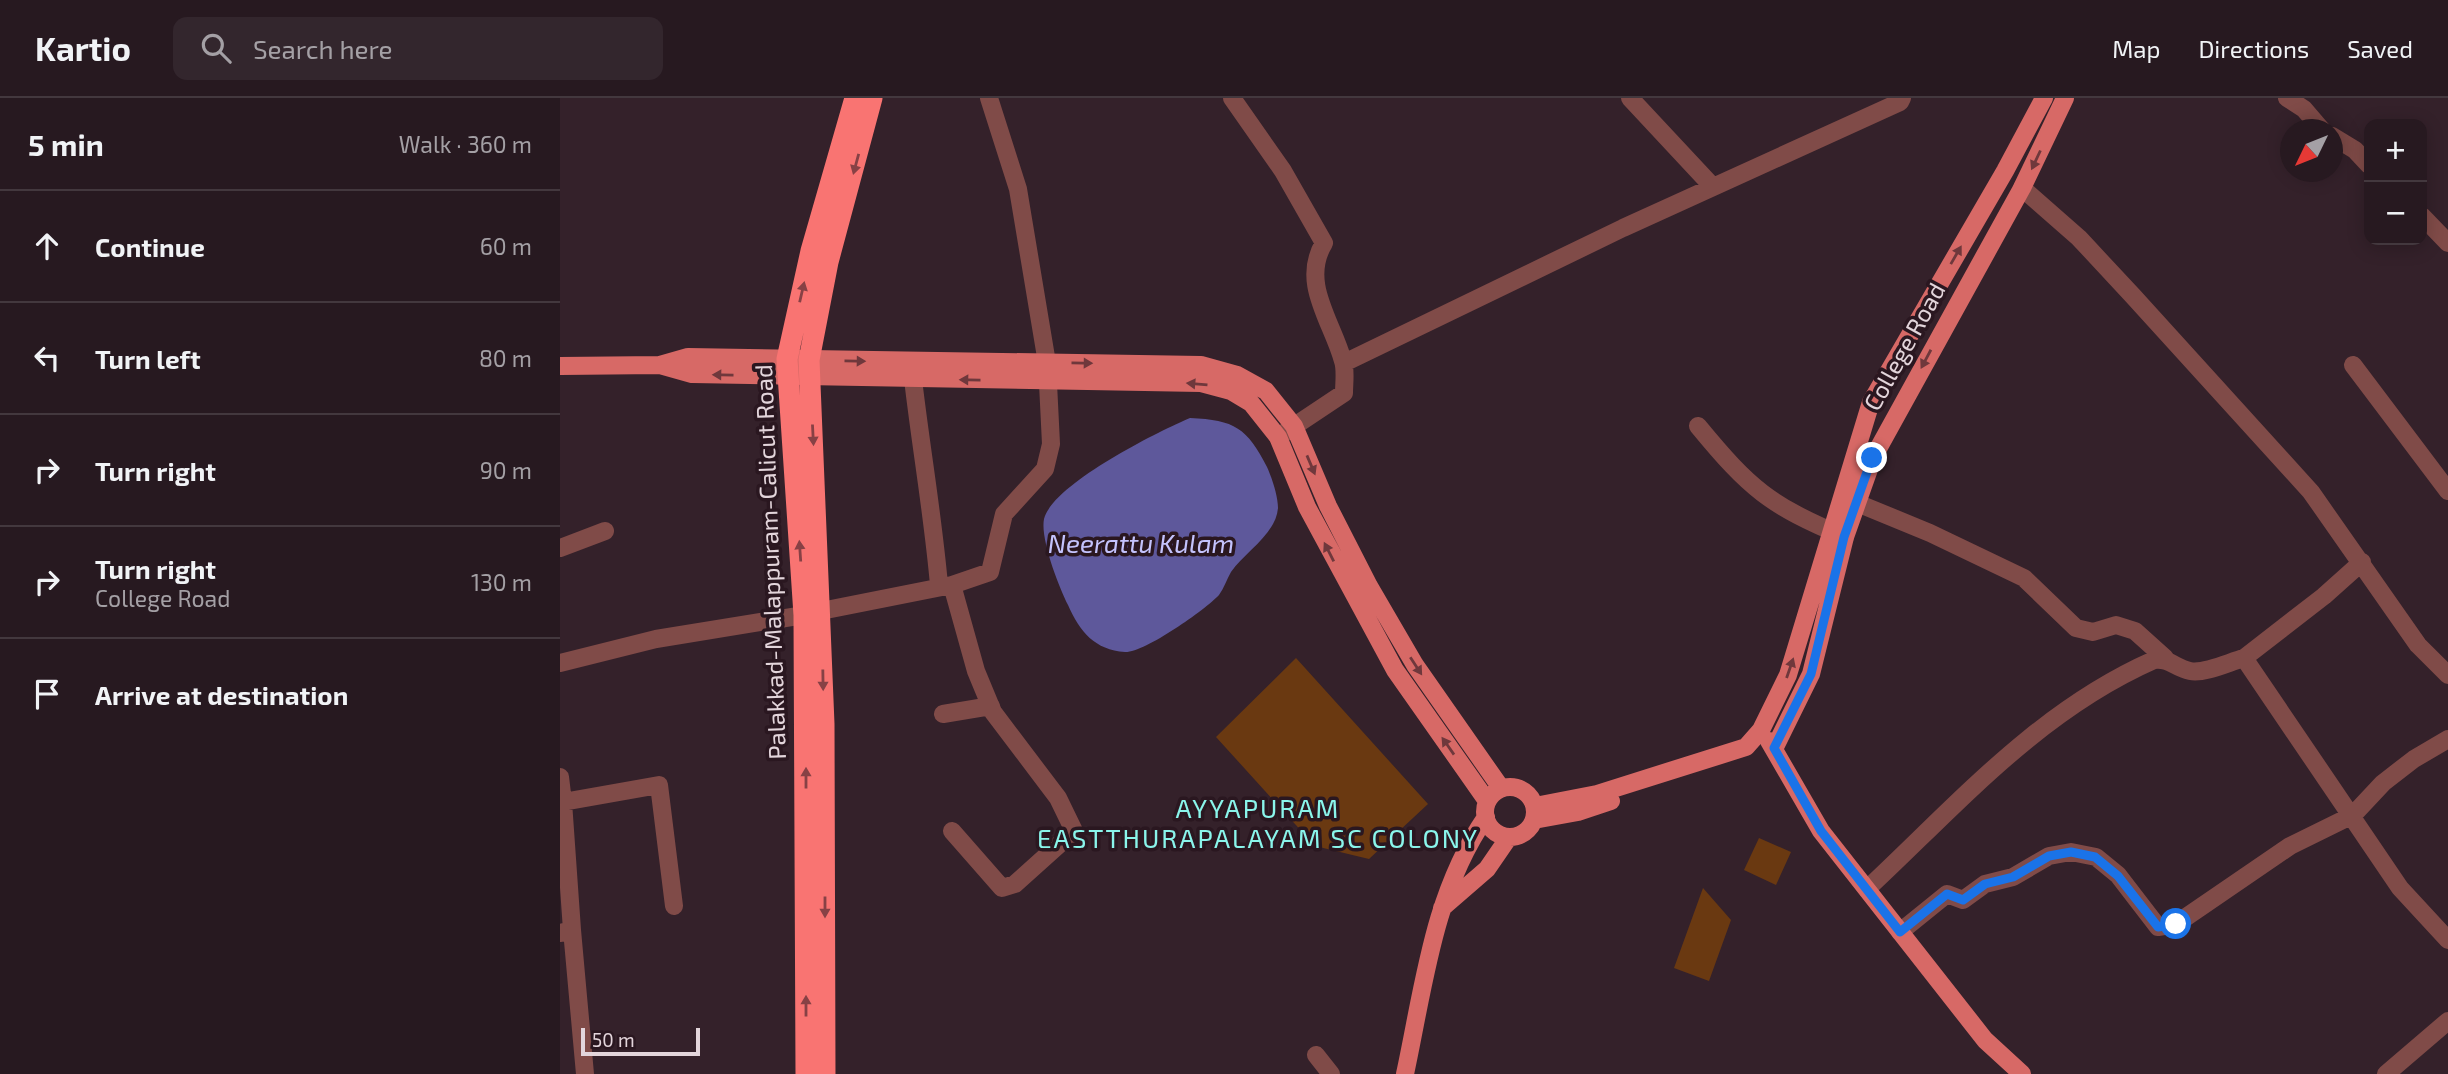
<!DOCTYPE html>
<meta charset="utf-8">
<style>
body{margin:0;font-family:"Exo 2",sans-serif;background:#33262d;color:#f1f3f6}
.controls{position:absolute;right:21px;top:21px;display:grid;overflow:hidden;border-radius:14px;box-shadow:0 4px 18px #0003}
.controls button{width:63px;height:63px;display:grid;place-items:center;padding:0;border:0;border-bottom:2px solid #43383e;background:#271920;color:#f1f3f6;font:35px sans-serif}
.compass{position:absolute;left:1720px;top:21px;width:63px;height:63px;border-radius:50%;background:#271920;box-shadow:0 4px 18px #0003;rotate:227deg}
.scale{position:absolute;left:21px;bottom:18px;width:119px;box-sizing:border-box;padding-left:7px;border:4px solid #e3d5db;border-top:0;font-size:19px;line-height:24px;white-space:nowrap;color:#e3d5db;-webkit-text-stroke:5px #2a1720;paint-order:stroke}
.stop{position:absolute;width:21px;height:21px;margin:-16px;border:5px solid #1a73e8;border-radius:50%;background:#fff}
.stop.end{background:#1a73e8;border-color:#fff;box-shadow:0 2px 7px #0008}
.list{margin:0;padding:0;list-style:none}
h2{display:flex;justify-content:space-between;align-items:center;height:91px;margin:0;padding:0 28px;font-size:30px}
h2 small{font-size:23px;font-weight:400;color:#a4a0a5}
.list li{display:grid;grid-template-columns:46px 1fr auto;gap:21px;align-items:center;box-sizing:border-box;height:112px;padding:0 28px;border-top:2px solid #43383e}
.list b{display:block;font-size:26px;white-space:nowrap}
.list p{margin:0;font-size:23px;white-space:nowrap;color:#a4a0a5}
.list em{font-size:23px;font-style:normal;color:#a4a0a5}
.icon{flex:none;width:38px;height:38px;fill:none;stroke:currentColor;stroke-width:2;stroke-linecap:round;stroke-linejoin:round}
.map{position:relative;flex:none;width:1888px;height:976px;overflow:hidden}
header{display:flex;align-items:center;gap:42px;box-sizing:border-box;height:98px;padding:0 35px;background:#271920;border-bottom:2px solid #43383e}
header strong{font-size:33px}
nav{display:flex;gap:38px;margin-inline-start:auto;font-size:24px}
.search{width:490px;height:63px;background:#33262d;display:flex;align-items:center;gap:18px;box-sizing:border-box;padding:0 24px;border-radius:14px;color:#a4a0a5;font-size:26px}
main{display:flex}
aside{flex:1;background:#271920}
.map>svg:first-child{display:block}
.green{fill:#6a3911}
.water{fill:#5e589b}
.lines{fill:none;stroke-linecap:round;stroke-linejoin:round}
.minor{stroke:#804b48;stroke-width:18}
.major{stroke:#d76966;stroke-width:18}
.highway{stroke:#f97472;stroke-width:21}
.oneway{fill:#6f383c}
.oneway2{fill:#874145}
.route{stroke:#1a73e8;stroke-width:9}
.labels{text-anchor:middle;stroke-width:7;stroke-linejoin:round;paint-order:stroke}
.street-label{font-size:24px;fill:#e3d5db;stroke:#2a1720}
.water-label{font-size:26px;font-style:italic;fill:#c4c3fd;stroke:#2a1720}
.neighbourhood-label{font-size:26px;letter-spacing:2px;fill:#8af5eb;stroke:#2a1720}
</style>
<header>
<strong>Kartio</strong>
<div class="search"><svg class="icon" aria-label="search" viewBox="0 0 24 24"><circle cx="10" cy="10" r="6"/><path d="M15 15l6 6"/></svg>Search here</div>
<nav><a>Map</a><a>Directions</a><a>Saved</a></nav>
</header>
<main>
<aside>
<h2>5 min<small>Walk · 360 m</small></h2>
<ul class="list">
<li><svg class="icon" aria-label="ahead" viewBox="0 0 24 24"><path d="M12 20V5M6 11l6-6 6 6"/></svg><div><b>Continue</b></div><em>60 m</em></li>
<li><svg class="icon" aria-label="left" viewBox="0 0 24 24"><path d="M17 20v-9H6M10 6l-5 5 5 5"/></svg><div><b>Turn left</b></div><em>80 m</em></li>
<li><svg class="icon" aria-label="right" viewBox="0 0 24 24"><path d="M7 20v-9h11M14 6l5 5-5 5"/></svg><div><b>Turn right</b></div><em>90 m</em></li>
<li><svg class="icon" aria-label="right" viewBox="0 0 24 24"><path d="M7 20v-9h11M14 6l5 5-5 5"/></svg><div><b>Turn right</b><p>College Road</p></div><em>130 m</em></li>
<li><svg class="icon" aria-label="arrive" viewBox="0 0 24 24"><path d="M6 21V4h12l-3 4 3 4H6"/></svg><div><b>Arrive at destination</b></div></li>
</ul>
</aside>
<div class="map">
<svg width="1888" height="976" viewBox="0 0 1888 976">
<rect width="100%" height="100%" fill="#34212a"/>
<path class="green" d="M736,560L868,706L809,761L755,748L656,639Z
M1199,740L1231,754L1216,787L1184,772Z
M1143,790L1171,822L1149,883L1114,870Z"/>
<path class="water" d="M630,320C675,322 687,330 707,369C712,380 718,398 718,410C716,436 685,454 671,474C667,481 664,490 659,497C645,512 584,555 565,554C535,552 520,534 508,507C499,489 480,441 484,421C493,386 597,334 630,320Z"/>
<g class="lines">
<path class="minor" d="M672,0L723,73L764,145C740,185 772,223 783,263C786,272 784,285 784,295L718,339
M1070,0L1153,89
M1727,0L1744,11L1762,32
M1772,38L1795,52L1809,67
M1462,90L1519,140L1573,198L1751,394L1858,547L1888,577
M1862,118L1888,145
M784,265L1063,130L1340,4L1342,0
M1793,267L1888,393
M353,281C361,350 373,418 379,487
M1138,328C1190,391 1209,407 1285,439
M1297,405L1370,435L1464,480L1516,530L1533,534L1556,527L1575,533L1605,560
M0,450L45,433
M261,513L392,487L430,474L444,416L485,371L491,346L487,265L458,91L429,0
M1684,560L1764,498L1802,464
M0,565L96,541L244,517
M383,616L431,608
M0,679L3,704L99,687L114,808
M0,705L3,704L12,832L0,835
M392,733L442,790L455,786L514,733L498,700L433,614L416,573L392,487
M1307,791C1397,707 1478,613 1594,562C1610,560 1615,570 1630,573C1645,576 1669,564 1684,560L1840,790L1888,842
M12,832L25,976
M1340,834L1387,796L1403,802L1425,786L1453,779L1489,758L1511,754L1536,759L1558,777L1598,829L1616,826L1730,748L1793,717L1823,685L1854,661L1888,641
M756,957L771,976
M1826,976L1888,923"/>
<path class="major" d="M100,267L132,276L641,285L671,293L691,305L718,339L747,409L835,572L927,703
M0,268L100,267L128,259L641,267L677,277L706,293L734,328L768,408L809,488L855,567L941,690
M1209,643L1261,733L1425,942L1462,976
M1214,651L1251,576L1285,439L1313,360L1462,90L1505,0
M925 714a25 25 0 1 1 50 0a25 25 0 1 1-50 0Z
M975,708L1037,696L1186,649L1201,632L1228,577L1311,304L1445,73L1484,0
M974,722L1018,714L1051,703
M882,810L927,771L949,739
M845,976C864,888 873,796 926,719"/>
<path class="highway" d="M246,976L244,517L227,261L251,153L295,0
M265,976L264,626L249,262L268,164L312,0"/>
</g>
<defs><path id="oneway-solid" d="M-6-.8H1V-3.2L6.5 0L1 3.2V.8H-6Z" transform="scale(1.75)"/></defs>
<g class="oneway">
<use href="#oneway-solid" transform="translate(1476 62) rotate(115)"/>
<use href="#oneway-solid" transform="translate(1396 157) rotate(-60)"/>
<use href="#oneway-solid" transform="translate(1366 261) rotate(118)"/>
<use href="#oneway-solid" transform="translate(295 263) rotate(1)"/>
<use href="#oneway-solid" transform="translate(522 265) rotate(1)"/>
<use href="#oneway-solid" transform="translate(163 277) rotate(-179)"/>
<use href="#oneway-solid" transform="translate(410 282) rotate(-179)"/>
<use href="#oneway-solid" transform="translate(637 286) rotate(-175)"/>
<use href="#oneway-solid" transform="translate(751 367) rotate(67)"/>
<use href="#oneway-solid" transform="translate(769 454) rotate(-117)"/>
<use href="#oneway-solid" transform="translate(856 568) rotate(57)"/>
<use href="#oneway-solid" transform="translate(1230 570) rotate(-71)"/>
<use href="#oneway-solid" transform="translate(888 648) rotate(-125)"/>
</g>
<g class="oneway2">
<use href="#oneway-solid" transform="translate(296 66) rotate(105)"/>
<use href="#oneway-solid" transform="translate(242 194) rotate(-77)"/>
<use href="#oneway-solid" transform="translate(253 337) rotate(87)"/>
<use href="#oneway-solid" transform="translate(240 453) rotate(-94)"/>
<use href="#oneway-solid" transform="translate(263 582) rotate(89)"/>
<use href="#oneway-solid" transform="translate(246 680) rotate(-90)"/>
<use href="#oneway-solid" transform="translate(265 809) rotate(90)"/>
<use href="#oneway-solid" transform="translate(246 908) rotate(-90)"/>
</g>
<g class="lines">
<path class="route" d="M1312,360L1284,439L1251,576L1214,650L1261,733L1340,834L1387,796L1403,802L1425,786L1453,779L1489,758L1511,754L1535,759L1558,778L1598,829L1616,826"/>
</g>
<g class="labels">
<g class="street-label">
<text transform="translate(1345 249) rotate(-61)" y="8">College Road</text>
<text transform="translate(211 464) rotate(-92)" y="8">Palakkad-Malappuram-Calicut Road</text>
</g>
<g class="water-label">
<text x="581" y="455">Neerattu Kulam</text>
</g>
<g class="neighbourhood-label">
<text x="698" y="720">AYYAPURAM<tspan x="698" dy="30">EASTTHURAPALAYAM SC COLONY</tspan></text>
</g>
</g>
</svg>
<div class="controls">
<button>+</button>
<button>−</button>
</div>
<svg class="compass" viewBox="-18 -18 36 36"><path d="M0-13l5 13h-10z" fill="#e53935"/><path d="M0 13l5-13h-10z" fill="#a4a0a5"/></svg>
<div class="scale">50 m</div>
<div class="stop" style="left:1616px;top:826px"></div>
<div class="stop end" style="left:1312px;top:360px"></div>
</div>
</main>
